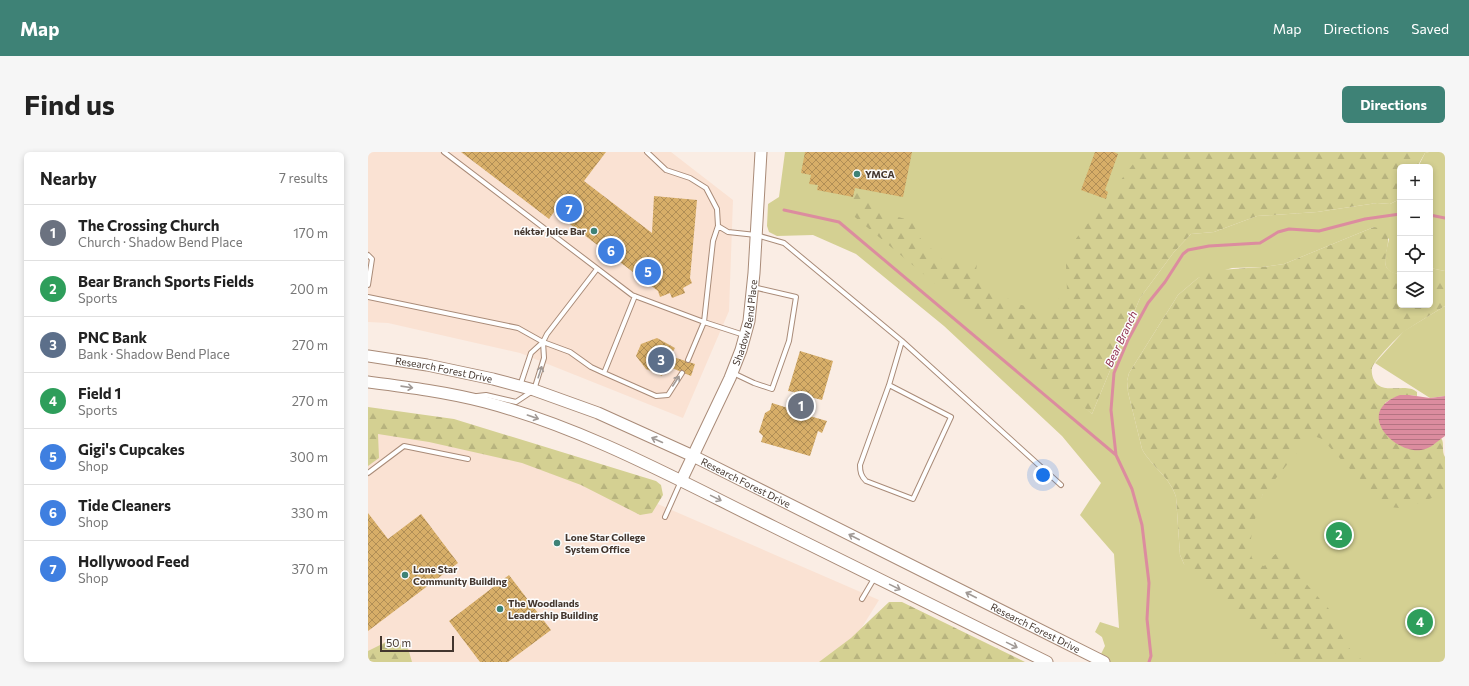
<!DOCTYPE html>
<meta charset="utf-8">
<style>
body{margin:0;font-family:Commissioner,sans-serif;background:#f6f6f6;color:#222}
.controls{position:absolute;right:12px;top:12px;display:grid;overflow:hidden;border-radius:6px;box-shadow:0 2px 6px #0003}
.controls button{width:36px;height:36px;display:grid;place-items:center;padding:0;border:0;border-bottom:1px solid #e0e0e0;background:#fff;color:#222;font:20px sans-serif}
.scale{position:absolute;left:12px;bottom:10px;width:74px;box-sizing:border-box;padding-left:4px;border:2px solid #43362e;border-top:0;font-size:11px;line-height:14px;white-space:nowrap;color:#43362e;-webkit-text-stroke:3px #fdfdfd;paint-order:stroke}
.you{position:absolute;left:675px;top:323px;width:14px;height:14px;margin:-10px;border:3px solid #fff;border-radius:50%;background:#1a73e8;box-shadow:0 0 0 6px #1a73e833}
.badge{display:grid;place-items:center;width:26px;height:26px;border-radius:50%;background:#3e8276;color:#fff;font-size:13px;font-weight:700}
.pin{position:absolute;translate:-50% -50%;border:2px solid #fff;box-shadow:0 1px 4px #0006}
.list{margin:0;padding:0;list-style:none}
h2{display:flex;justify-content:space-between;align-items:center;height:52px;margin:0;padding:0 16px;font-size:17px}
h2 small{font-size:13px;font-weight:400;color:#767676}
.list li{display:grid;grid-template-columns:26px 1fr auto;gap:12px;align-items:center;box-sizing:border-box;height:56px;padding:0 16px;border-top:1px solid #e0e0e0}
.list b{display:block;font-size:15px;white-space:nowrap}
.list p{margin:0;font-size:13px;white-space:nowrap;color:#767676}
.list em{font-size:13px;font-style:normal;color:#767676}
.icon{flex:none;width:22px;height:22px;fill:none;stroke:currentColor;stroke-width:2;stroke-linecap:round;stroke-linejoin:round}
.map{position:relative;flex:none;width:1077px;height:510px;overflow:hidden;border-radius:6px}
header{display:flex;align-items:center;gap:24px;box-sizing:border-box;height:56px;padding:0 20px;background:#3e8276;color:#fff}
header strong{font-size:19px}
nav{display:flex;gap:22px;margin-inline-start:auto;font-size:14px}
.intro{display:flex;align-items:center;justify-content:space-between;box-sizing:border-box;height:96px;padding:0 24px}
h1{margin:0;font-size:28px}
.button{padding:10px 18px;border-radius:6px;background:#3e8276;color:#fff;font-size:14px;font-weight:700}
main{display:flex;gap:24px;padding:0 24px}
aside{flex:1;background:#fff;border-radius:6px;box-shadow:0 2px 6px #0003}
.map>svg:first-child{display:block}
.built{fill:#fae2d3}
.grass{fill:#d4d092}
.forest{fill:url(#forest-firs)}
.water{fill:url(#water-rules)}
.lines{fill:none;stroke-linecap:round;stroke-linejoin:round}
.stream{stroke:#dc8c9f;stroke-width:3}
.building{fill:url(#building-cross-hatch)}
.lane-casing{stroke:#a98b78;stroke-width:6}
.secondary-casing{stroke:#a98b78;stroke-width:13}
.lane{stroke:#fff;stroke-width:4}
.secondary{stroke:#fff;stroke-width:11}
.oneway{stroke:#a19a96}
.poi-dot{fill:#3e8276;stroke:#fdfdfd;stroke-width:1.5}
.labels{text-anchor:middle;stroke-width:3;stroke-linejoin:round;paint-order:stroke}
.poi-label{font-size:10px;font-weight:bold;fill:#43362e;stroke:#fdfdfd;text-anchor:start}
.street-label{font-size:10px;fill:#43362e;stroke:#fdfdfd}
.water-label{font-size:11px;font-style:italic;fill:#8e2f4d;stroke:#fdfdfd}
</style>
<header>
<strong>Map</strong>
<nav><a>Map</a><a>Directions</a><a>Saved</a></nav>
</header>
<div class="intro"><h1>Find us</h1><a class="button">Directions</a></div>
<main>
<aside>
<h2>Nearby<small>7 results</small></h2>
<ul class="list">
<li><span class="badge" style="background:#6b7280">1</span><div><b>The Crossing Church</b><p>Church · Shadow Bend Place</p></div><em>170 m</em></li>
<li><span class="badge" style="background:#2e9e5b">2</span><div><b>Bear Branch Sports Fields</b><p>Sports</p></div><em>200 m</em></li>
<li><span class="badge" style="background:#5c6f8a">3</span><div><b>PNC Bank</b><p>Bank · Shadow Bend Place</p></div><em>270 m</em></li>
<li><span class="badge" style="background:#2e9e5b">4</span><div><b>Field 1</b><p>Sports</p></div><em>270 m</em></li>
<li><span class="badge" style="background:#3f7fe0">5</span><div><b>Gigi's Cupcakes</b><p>Shop</p></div><em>300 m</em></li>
<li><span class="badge" style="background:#3f7fe0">6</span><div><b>Tide Cleaners</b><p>Shop</p></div><em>330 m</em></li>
<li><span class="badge" style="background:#3f7fe0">7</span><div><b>Hollywood Feed</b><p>Shop</p></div><em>370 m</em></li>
</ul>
</aside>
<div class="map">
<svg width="1077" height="510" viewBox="0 0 1077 510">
<defs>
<pattern id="forest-firs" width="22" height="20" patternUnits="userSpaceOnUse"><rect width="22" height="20" fill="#d4d092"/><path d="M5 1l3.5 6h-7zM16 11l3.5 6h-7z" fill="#b7b37e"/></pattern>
<pattern id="water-rules" width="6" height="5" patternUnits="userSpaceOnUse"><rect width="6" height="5" fill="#dc8c9f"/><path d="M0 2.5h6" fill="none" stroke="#b47382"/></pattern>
<pattern id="building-cross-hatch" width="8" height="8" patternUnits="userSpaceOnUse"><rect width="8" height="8" fill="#d7ae68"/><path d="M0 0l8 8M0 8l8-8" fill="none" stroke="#b08e56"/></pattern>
</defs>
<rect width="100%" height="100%" fill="#faede4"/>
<path class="built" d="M0,0H303L365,48L361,159L315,266L152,201L20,171L0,170Z
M0,269L246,333L511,448L486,488L457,510H0Z"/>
<path class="grass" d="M417,0H1010L808,55L700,240L724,262L772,146L806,100L823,82L846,80L889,64L949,60L1009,51L1022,52L1032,47V122C1010,121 1018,102 1021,87L1006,75L916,112L894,115L864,116L830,126L810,143L761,221L759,229L760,240L774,297C783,314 803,326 808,345L812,403L816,412L861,424L930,256L1042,337L1077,309V510H729L737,494L734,485L727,480L732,470L751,476L746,402L712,363L733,331L694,284L576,174L488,102L445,83L409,84L401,80L399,74L400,52L411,45Z
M1061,0H1077V119L1062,116V15H1050L1057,1Z
M1077,154V244L1062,246L1007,211L1036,179Z"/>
<path class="forest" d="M776,0H1061L1057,1L1049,15H1032V47L1022,52L1009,51L949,60L889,64L846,80L823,82L806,100L772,146L724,262L482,61L487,36L507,40L506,47L510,57L520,62L551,71L548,82L577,110L609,111L608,120L620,137L653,153L659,154L666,163L671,165L676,162L699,138L698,113L707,88L772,3Z
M1006,75C1040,79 997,119 1032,122V153H1062V116L1077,119V154C1064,162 1050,170 1037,179C1031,183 1006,209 1004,216C1003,221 1005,229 1010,233C1021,241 1039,231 1049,240V244C1037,242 1026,244 1017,251L1034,294C1050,301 1060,297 1073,286C1077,291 1073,299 1077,305V341L1040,355L1031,356L1022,355L983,318L954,287L946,284L940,287L895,342C890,356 878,392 884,406C887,411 891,413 896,414C901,410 904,404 909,401L914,402L941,435L961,457L966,465L970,478L980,495L996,510H917L822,419L816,412L812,403L808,345C803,326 783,314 774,297L760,240L759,229L761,221L810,143L830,126L839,121L851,118L894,115L916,112Z
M0,255L86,267L288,329L293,333L295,343L284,361L272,363L213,333L154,311L61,290L10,282L11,306L0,314Z
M521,450H534L657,510H451L483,486Z
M22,488L40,496L44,510H0V499Z"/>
<path class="water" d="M1032,243H1041L1062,246L1077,244V284C1069,289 1063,297 1053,298C1027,302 985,260 1032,243Z"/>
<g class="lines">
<path class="stream" d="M416,58L471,70L748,303
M1062,63L1077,66
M781,510L783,504L779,467L781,431L774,373L764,337L748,303L743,258L746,221L760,188L780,151L797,130L815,102L820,98L841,94L892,91L910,80L921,77L951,79L997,67L1032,62"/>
</g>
<path class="building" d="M93,0H238L216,29L284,81L286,44L329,48L322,126L324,131L315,136L317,141L304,146L302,141L292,145L290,139L186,60L181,67Z
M437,0H544L535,45L487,36L485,45L449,38L450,33L441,32L443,23L433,21Z
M727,0H746L750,2L737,38L740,40L738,47L713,38Z
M289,186L307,196L302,204L327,212L323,224L297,213L294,224L278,217L268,204L273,192Z
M432,199L465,209L454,248L446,246L438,263L459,269L454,281L450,279L442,304L393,290L395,284L391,280L397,261L402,258L404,251L423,257L428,244L426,240L420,239Z
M0,361L20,387L53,362L90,411L0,479Z
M141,423L183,478L140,510H112L81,469Z"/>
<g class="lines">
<defs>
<path id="lane" d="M76,0L264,143L336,170L376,183
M279,0L298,18L322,26L338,36L349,57L350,74L345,89L336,170L320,208
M350,74L360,80L388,83L416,91L534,189L693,333
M0,103L4,107L0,133
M0,145L150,176L175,190L202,200L223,215L236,221L267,144
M236,221L288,244L300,243L314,221
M365,221L386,231L404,237L421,189L428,145L385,135
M521,233L583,265L545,347L498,329C493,324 492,320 492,313L521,233L534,189
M152,234L163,201L175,190L179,182L229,117
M109,244L118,243L148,250L166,238L176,206L175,190
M0,321L36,294L100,307
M297,365L313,329
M494,447L507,425"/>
<g id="secondary">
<path id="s1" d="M0,204L59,213L125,227L166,238L230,261L325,304L736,510"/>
<path d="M0,230C39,235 79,240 117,250C219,277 312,329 406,375C497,420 588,465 679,510"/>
<path id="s2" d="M313,329L362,226L373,198L381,169L386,121L393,0"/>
</g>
</defs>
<use href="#lane" class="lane-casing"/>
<use href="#secondary" class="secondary-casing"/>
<use href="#lane" class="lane"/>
<use href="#secondary" class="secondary"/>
</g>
<defs><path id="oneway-shaft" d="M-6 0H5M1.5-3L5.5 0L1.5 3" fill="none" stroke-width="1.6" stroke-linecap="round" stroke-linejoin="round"/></defs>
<g class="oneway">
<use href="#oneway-shaft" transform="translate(172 220) rotate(-72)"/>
<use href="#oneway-shaft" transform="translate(308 229) rotate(-57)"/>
<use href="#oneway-shaft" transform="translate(39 235) rotate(8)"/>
<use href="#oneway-shaft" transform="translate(165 265) rotate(19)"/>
<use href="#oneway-shaft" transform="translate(289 288) rotate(-156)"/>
<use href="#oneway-shaft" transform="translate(348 346) rotate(26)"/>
<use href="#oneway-shaft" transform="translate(486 385) rotate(-153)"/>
<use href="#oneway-shaft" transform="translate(527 435) rotate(26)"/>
<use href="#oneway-shaft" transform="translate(603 443) rotate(-153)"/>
<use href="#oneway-shaft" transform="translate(644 493) rotate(26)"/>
</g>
<g class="poi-dot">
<circle cx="489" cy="22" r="4"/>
<circle cx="226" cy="79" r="4"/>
<circle cx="189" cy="391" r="4"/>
<circle cx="37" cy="423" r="4"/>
<circle cx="132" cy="457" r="4"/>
</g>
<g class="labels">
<g class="poi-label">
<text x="497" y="26">YMCA</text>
<text x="218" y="83" text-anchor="end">néktər Juice Bar</text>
<text x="197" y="389">Lone Star College<tspan x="197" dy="12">System Office</tspan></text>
<text x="45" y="421">Lone Star<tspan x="45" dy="12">Community Building</tspan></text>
<text x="140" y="455">The Woodlands<tspan x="140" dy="12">Leadership Building</tspan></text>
</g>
<g class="street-label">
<text dy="4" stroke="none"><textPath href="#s2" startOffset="172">Shadow Bend Place</textPath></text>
<text dy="4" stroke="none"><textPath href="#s1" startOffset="77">Research Forest Drive</textPath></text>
<text dy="4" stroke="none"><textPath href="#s1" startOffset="401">Research Forest Drive</textPath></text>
<text dy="4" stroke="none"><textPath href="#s1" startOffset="725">Research Forest Drive</textPath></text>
</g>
<g class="water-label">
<text transform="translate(753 187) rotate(-65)" y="4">Bear Branch</text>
</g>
</g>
</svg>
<div class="controls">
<button>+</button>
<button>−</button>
<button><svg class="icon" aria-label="locate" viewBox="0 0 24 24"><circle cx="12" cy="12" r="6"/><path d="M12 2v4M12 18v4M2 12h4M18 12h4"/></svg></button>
<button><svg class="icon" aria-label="layers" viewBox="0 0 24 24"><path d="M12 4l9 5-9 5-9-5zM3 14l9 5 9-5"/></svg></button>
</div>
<div class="scale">50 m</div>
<div class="you"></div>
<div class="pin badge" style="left:433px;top:254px;background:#6b7280">1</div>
<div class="pin badge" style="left:971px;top:383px;background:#2e9e5b">2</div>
<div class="pin badge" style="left:293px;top:208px;background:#5c6f8a">3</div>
<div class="pin badge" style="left:1052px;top:470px;background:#2e9e5b">4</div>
<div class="pin badge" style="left:280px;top:120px;background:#3f7fe0">5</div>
<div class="pin badge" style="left:243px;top:99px;background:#3f7fe0">6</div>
<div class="pin badge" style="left:201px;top:57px;background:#3f7fe0">7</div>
</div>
</main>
